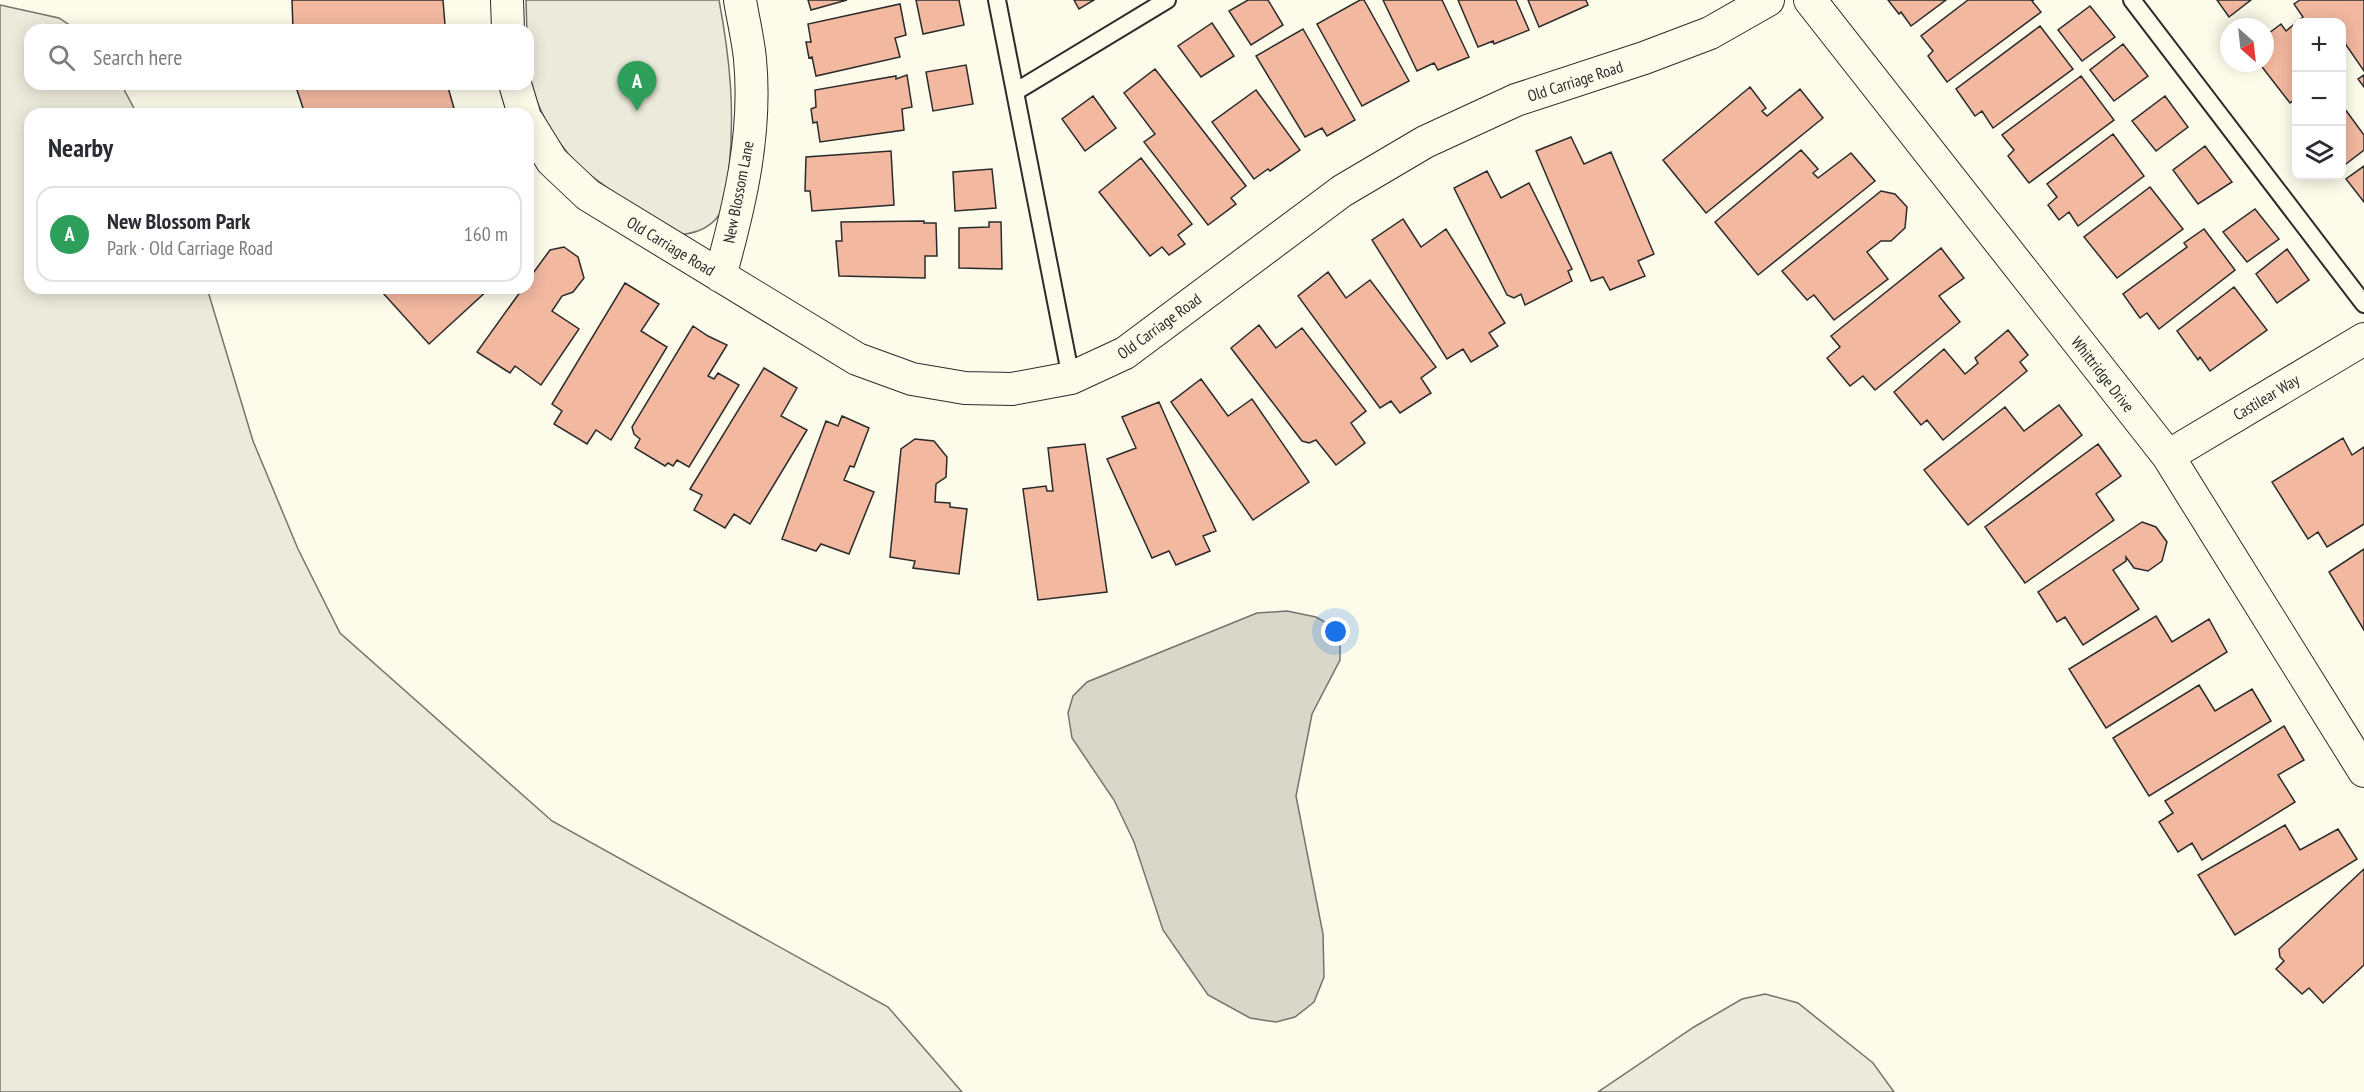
<!DOCTYPE html>
<meta charset="utf-8">
<style>
body{margin:0;font-family:"PT Sans Narrow",sans-serif;background:#f2f2f3;color:#2b2b33}
.controls{position:absolute;right:18px;top:18px;display:grid;overflow:hidden;border-radius:12px;box-shadow:0 3px 15px #0003}
.controls button{width:54px;height:54px;display:grid;place-items:center;padding:0;border:0;border-bottom:2px solid #e1e1e2;background:#fff;color:#2b2b33;font:30px sans-serif}
.compass{position:absolute;left:2220px;top:18px;width:54px;height:54px;border-radius:50%;background:#fff;box-shadow:0 3px 15px #0003;rotate:153deg}
.you{position:absolute;left:1336px;top:632px;width:21px;height:21px;margin:-15px;border:4px solid #fff;border-radius:50%;background:#1a73e8;box-shadow:0 0 0 9px #1a73e833}
.badge{display:grid;place-items:center;width:39px;height:39px;border-radius:50%;background:#c62828;color:#fff;font-size:20px;font-weight:700}
.pin{position:absolute;translate:-50% -50px;filter:drop-shadow(0 2px 3px #0008)}
.pin::after{content:'';position:absolute;top:32px;width:21px;height:18px;background:inherit;clip-path:polygon(0 0,100% 0,50% 100%)}
.list{margin:0;padding:0;list-style:none}
h2{display:flex;justify-content:space-between;align-items:center;height:78px;margin:0;padding:0 24px;font-size:26px}
h2 small{font-size:20px;font-weight:400;color:#7c7c81}
.list li{display:grid;grid-template-columns:39px 1fr auto;gap:18px;align-items:center;box-sizing:border-box;height:96px;margin:0 12px 12px;padding:0 12px;border:2px solid #e1e1e2;border-radius:18px}
.list b{display:block;font-size:22px;white-space:nowrap}
.list p{margin:0;font-size:20px;white-space:nowrap;color:#7c7c81}
.list em{font-size:20px;font-style:normal;color:#7c7c81}
.icon{flex:none;width:33px;height:33px;fill:none;stroke:currentColor;stroke-width:2;stroke-linecap:round;stroke-linejoin:round}
.map{position:relative;flex:none;width:2364px;height:1092px;overflow:hidden}
.search{position:absolute;background:#fff;box-shadow:0 3px 15px #0003;left:24px;top:24px;width:510px;height:66px;display:flex;align-items:center;gap:15px;box-sizing:border-box;padding:0 21px;border-radius:18px;color:#7c7c81;font-size:22px}
.panel{position:absolute;background:#fff;box-shadow:0 3px 15px #0003;left:24px;top:108px;width:510px;height:186px;border-radius:18px}
.map>svg:first-child{display:block}
.green{fill:#ecebdb;stroke:#74746e;stroke-width:1.5}
.water{fill:#d8d7c9;stroke:#74746e;stroke-width:1.5}
.building{fill:#f2b8a0;stroke:#2b2b2b;stroke-width:1.5}
.lines{fill:none;stroke-linecap:round;stroke-linejoin:round}
.service-casing{stroke:#2b2b2b;stroke-width:20}
.minor-casing{stroke:#2b2b2b;stroke-width:34}
.service{stroke:#fdfbea;stroke-width:16}
.minor{stroke:#fdfbea;stroke-width:32}
.labels{text-anchor:middle;stroke-width:4.5;stroke-linejoin:round;paint-order:stroke}
.street-label{font-size:16px;fill:#2b2b2b;stroke:#fdfbea}
</style>
<div class="map">
<svg width="2364" height="1092" viewBox="0 0 2364 1092">
<rect width="100%" height="100%" fill="#fdfbea"/>
<path class="green" d="M526,0H719C730,59 735,110 729,170C727,184 727,202 719,215C708,231 688,236 670,234L578,166L551,132L533,93L528,67Z
M0,5L59,18L77,30H30V84H121L137,114H30V288H207L253,441L298,549L340,633L552,821L888,1007L962,1092H0Z
M1765,994L1798,1003L1873,1063L1894,1092H1598L1694,1027L1742,999Z"/>
<path class="water" d="M1287,611L1316,617L1332,626L1340,642V660L1312,714L1296,796L1323,934L1324,977L1314,1002L1295,1017L1276,1022L1250,1018L1208,995L1163,930L1134,842L1114,800L1072,738L1068,713L1073,696L1087,682L1257,613Z"/>
<path class="building" d="M292,0H443L445,25L293,30Z
M808,0H847L811,10Z
M916,0H959L964,25L923,34Z
M1074,0H1094L1079,9Z
M1248,0H1268L1283,25L1251,45L1229,11Z
M1360,0H1364L1409,81L1362,106L1317,24Z
M1383,0H1442L1469,57L1438,70L1434,63L1417,71Z
M1458,0H1516L1529,30L1494,44L1493,41L1478,47Z
M1528,0H1586L1588,5L1539,27Z
M1888,0H1946L1911,26L1901,12L1899,14Z
M1968,0H2034L2032,1L2041,12L1947,82L1928,56L1933,51L1921,36Z
M2217,0H2251L2229,17Z
M2300,0H2364V71L2342,39V22H2296V98L2290,103L2259,63H2265V36L2281,24L2286,31L2303,17L2294,4Z
M900,4L906,35L895,38L900,57L816,76L812,57L809,58L806,42H811L808,24Z
M2090,6L2115,37L2082,61L2058,30Z
M1212,23L1234,56L1201,77L1178,46Z
M2040,26L2073,69L1993,128L1982,111L1975,116L1956,89Z
M1303,29L1355,120L1327,136L1322,128L1305,137L1256,56Z
M2123,44L2148,76L2114,101L2090,70Z
M966,65L973,104L933,111L926,72Z
M1155,69L1246,186L1231,198L1236,204L1208,225L1144,142L1155,134L1124,93Z
M907,75L912,107L902,109L904,130L820,142L817,122L813,123L811,109L816,107L815,90L896,76V79Z
M2364,75V87L2358,79Z
M2081,76L2114,120L2029,183L2008,156L2014,150L2002,135Z
M295,84H447L454,108L435,114H305Z
M1750,87L1766,108L1762,111L1767,116L1800,89L1823,118L1706,213L1663,160Z
M1256,90L1300,150L1270,171L1268,169L1254,179L1212,122Z
M1093,96L1116,128L1085,151L1062,119Z
M2165,96L2188,127L2156,151L2132,121Z
M2342,105L2364,135V150L2342,167Z
M2113,134L2144,176L2078,226L2069,212L2059,220L2048,205L2057,197L2047,184Z
M1571,137L1584,164L1611,152L1654,254L1638,261L1645,276L1610,290L1603,277L1591,281L1536,151Z
M2205,146L2232,182L2198,204L2173,170Z
M1801,150L1818,169L1813,173L1818,178L1851,153L1875,181L1758,275L1715,222Z
M891,151L894,205L812,211L810,191H805L806,157Z
M1141,158L1192,224L1178,235L1185,244L1169,255L1162,247L1150,256L1099,192Z
M2364,166V202L2346,179Z
M992,169L996,208L955,211L953,172Z
M1487,171L1501,198L1529,183L1572,269L1568,271L1572,281L1525,305L1521,294L1514,298L1507,295L1454,188Z
M2150,187L2183,229L2117,278L2084,237Z
M1881,191L1895,194L1907,207L1905,228L1891,241H1881L1867,252L1888,279L1834,320L1814,295L1807,300L1782,271Z
M2255,209L2279,239L2247,262L2223,232Z
M1403,219L1421,247L1446,229L1505,323L1489,333L1498,346L1471,362L1463,349L1447,359L1372,240Z
M924,221V223H936L937,256H925V278L839,276L836,241H842L841,222Z
M989,222H1001L1002,269L959,268V228L989,227Z
M2204,229L2235,270L2159,329L2147,313L2140,318L2123,294L2187,247L2184,243Z
M564,247L578,257L584,278L573,292L562,296L552,311L579,329L541,385L515,366L510,373L477,352L523,288H528V280L550,250Z
M1941,248L1964,278L1939,296L1960,322L1875,390L1863,376L1850,386L1827,358L1840,347L1831,336Z
M2287,249L2309,280L2277,303L2256,274Z
M1328,272L1346,298L1370,280L1436,367L1421,378L1431,393L1400,413L1391,401L1380,408L1298,296Z
M625,283L659,304L641,331L667,347L611,440L596,430L587,444L554,424L562,411L552,404Z
M2234,287L2267,330L2210,371L2200,357L2198,360L2177,331Z
M388,288H490L429,344L383,293Z
M1259,325L1276,348L1302,328L1366,411L1351,423L1365,443L1336,465L1316,440L1309,443L1302,441L1231,348Z
M693,326L708,336L727,345L708,376L714,379L718,373L739,385L689,467L677,460L673,466L668,463L665,466L635,448L640,439L634,434L632,427Z
M2008,330L2028,355L2020,362L2027,371L1943,440L1927,420L1921,425L1894,392L1944,349L1965,374L1978,363L1975,358Z
M764,368L797,388L781,416L807,430L750,524L734,514L725,528L694,510L702,495L690,489Z
M1201,379L1228,416L1252,399L1309,482L1253,520L1171,402Z
M1159,402L1216,531L1203,536L1210,551L1176,565L1169,551L1152,558L1107,459L1136,448L1122,417Z
M2059,405L2082,435L1968,525L1924,470L2005,407L2024,431Z
M842,416L869,428L854,467L850,466L844,480L874,492L849,554L821,544L816,551L782,539L826,421L838,426Z
M2343,438L2352,455L2364,447V524L2327,547L2318,532L2308,539L2272,482Z
M915,439L934,441L947,457L946,477L936,484L935,502L950,503V507L967,509L959,574L913,568L915,561L890,557L901,449Z
M1085,444L1107,592L1038,600L1023,489L1046,486L1047,491H1053L1048,448Z
M2098,444L2121,476L2096,494L2114,520L2025,583L1985,527Z
M2142,522L2156,527L2167,542L2162,561L2148,571L2134,568L2126,557V561L2113,570L2139,609L2083,645L2065,617L2057,622L2038,592Z
M2364,549V630L2329,572Z
M2156,616L2172,642L2209,619L2227,652L2106,728L2069,669Z
M2199,685L2215,711L2252,689L2271,721L2149,796L2113,738Z
M2284,726L2304,760L2278,775L2295,802L2202,860L2192,843L2178,852L2159,822L2173,813L2165,801Z
M2285,825L2300,850L2338,829L2357,859L2235,935L2198,875Z
M2364,869V965L2323,1003L2309,988L2302,994L2276,969L2284,961L2280,957L2279,949Z"/>
<g class="lines">
<defs>
<path id="service" d="M997,0L1071,378
M2132,0L2364,304
M1015,92L1167,0"/>
<path id="minor" d="M507,0L508,30
M1810,0L2168,456L2364,771
M515,84L524,114
M528,122L552,161L588,195L857,359L912,379L965,388L1012,389L1071,378L1125,353L1342,191L1425,142L1516,100L1644,58L1710,33L1768,0
M720,276C740,205 757,133 750,59C748,39 743,19 740,0
M2168,456L2364,339"/>
</defs>
<use href="#service" class="service-casing"/>
<use href="#minor" class="minor-casing"/>
<use href="#service" class="service"/>
<use href="#minor" class="minor"/>
</g>
<g class="labels">
<g class="street-label">
<text transform="translate(1575 81) rotate(-18)" y="6">Old Carriage Road</text>
<text transform="translate(738 192) rotate(-79)" y="6">New Blossom Lane</text>
<text transform="translate(671 246) rotate(31)" y="6">Old Carriage Road</text>
<text transform="translate(1159 326) rotate(-36)" y="6">Old Carriage Road</text>
<text transform="translate(2103 374) rotate(52)" y="6">Whittridge Drive</text>
<text transform="translate(2266 397) rotate(-31)" y="6">Castilear Way</text>
</g>
</g>
</svg>
<div class="controls">
<button>+</button>
<button>−</button>
<button><svg class="icon" aria-label="layers" viewBox="0 0 24 24"><path d="M12 4l9 5-9 5-9-5zM3 14l9 5 9-5"/></svg></button>
</div>
<svg class="compass" viewBox="-18 -18 36 36"><path d="M0-13l5 13h-10z" fill="#e53935"/><path d="M0 13l5-13h-10z" fill="#7c7c81"/></svg>
<div class="you"></div>
<div class="pin badge" style="left:637px;top:111px;background:#2e9e5b">A</div>
<div class="search"><svg class="icon" aria-label="search" viewBox="0 0 24 24"><circle cx="10" cy="10" r="6"/><path d="M15 15l6 6"/></svg>Search here</div>
<section class="panel">
<h2>Nearby<small></small></h2>
<ul class="list">
<li><span class="badge" style="background:#2e9e5b">A</span><div><b>New Blossom Park</b><p>Park · Old Carriage Road</p></div><em>160 m</em></li>
</ul>
</section>
</div>
